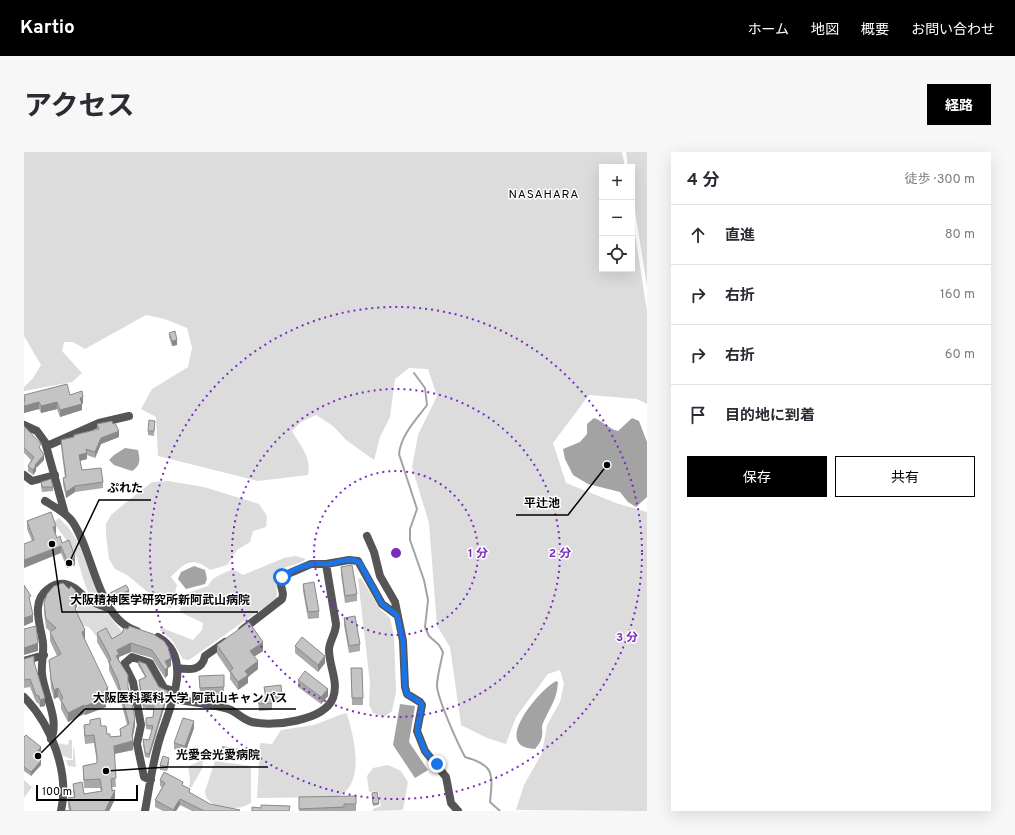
<!DOCTYPE html>
<html lang="ja">
<meta charset="utf-8">
<style>
body{margin:0;font-family:Overpass,"Noto Sans JP",sans-serif;background:#f7f7f7;color:#2b2b33}
.controls{position:absolute;right:12px;top:12px;display:grid;overflow:hidden;border-radius:0px;box-shadow:0 4px 16px #0002}
.controls button{width:36px;height:36px;display:grid;place-items:center;padding:0;border:0;border-bottom:1px solid #e1e1e2;background:#fff;color:#2b2b33;font:20px sans-serif}
.scale{position:absolute;left:12px;bottom:10px;width:102px;box-sizing:border-box;padding-left:4px;border:2px solid #000;border-top:0;font-size:11px;line-height:14px;white-space:nowrap;color:#000;-webkit-text-stroke:3px #fff;paint-order:stroke}
.stop{position:absolute;width:12px;height:12px;margin:-9px;border:3px solid #1a73e8;border-radius:50%;background:#fff}
.stop.end{background:#1a73e8;border-color:#fff;box-shadow:0 1px 4px #0008}
.list{margin:0;padding:0;list-style:none}
h2{display:flex;justify-content:space-between;align-items:center;height:52px;margin:0;padding:0 16px;font-size:17px}
h2 small{font-size:13px;font-weight:400;color:#7c7c81}
.list li{display:grid;grid-template-columns:26px 1fr auto;gap:12px;align-items:center;box-sizing:border-box;height:60px;padding:0 16px;border-top:1px solid #e1e1e2}
.list b{display:block;font-size:15px;white-space:nowrap}
.list em{font-size:13px;font-style:normal;color:#7c7c81}
.actions{display:flex;gap:8px;padding:12px 16px}
.actions a{flex:1;padding:9px 0;border:1px solid #000;border-radius:0px;text-align:center;font-size:14px;color:#000}
.actions .main{background:#000;color:#fff}
.icon{flex:none;width:22px;height:22px;fill:none;stroke:currentColor;stroke-width:2;stroke-linecap:round;stroke-linejoin:round}
.map{position:relative;flex:none;width:623px;height:659px;overflow:hidden;border-radius:0px}
header{display:flex;align-items:center;gap:24px;box-sizing:border-box;height:56px;padding:0 20px;background:#000;color:#fff}
header strong{font-size:19px}
nav{display:flex;gap:22px;margin-inline-start:auto;font-size:14px}
.intro{display:flex;align-items:center;justify-content:space-between;box-sizing:border-box;height:96px;padding:0 24px}
h1{margin:0;font-size:28px}
.button{padding:10px 18px;border-radius:0px;background:#000;color:#fff;font-size:14px;font-weight:700}
main{display:flex;gap:24px;padding:0 24px}
aside{flex:1;background:#fff;border-radius:0px;box-shadow:0 4px 16px #0002}
.map>svg:first-child{display:block}
.green{fill:#dcdcdc}
.water{fill:#a3a3a3}
.lines{fill:none;stroke-linecap:round;stroke-linejoin:round}
.stream{stroke:#a3a3a3;stroke-width:2}
.minor{stroke:#555;stroke-width:8}
.wall{fill:#a9a9a9}
.shaded-wall{fill:#898989}
.building{fill:#c4c4c4;stroke:#898989}
.route{stroke:#1a73e8;stroke-width:5}
.ring{fill:none;stroke:#7b2cbf;stroke-width:2;stroke-dasharray:2 4}
.labels{text-anchor:middle;stroke-width:3;stroke-linejoin:round;paint-order:stroke}
.neighbourhood-label{font-size:12px;letter-spacing:1px;fill:#000;stroke:#fff}
.centre{fill:#7b2cbf;stroke:#fff;stroke-width:2}
.ring-label{font-size:12px;text-anchor:middle;font-weight:bold;fill:#7b2cbf;stroke:#fff;stroke-width:3;stroke-linejoin:round;paint-order:stroke}
.leader{fill:none;stroke:#000;stroke-width:1.5}
.callout-dot{fill:#000;stroke:#fff;stroke-width:1.5}
.callout-label{font-size:12px;text-anchor:middle;font-weight:bold;fill:#000;stroke:#fff;stroke-width:3;stroke-linejoin:round;paint-order:stroke}
</style>
<header>
<strong>Kartio</strong>
<nav><a>ホーム</a><a>地図</a><a>概要</a><a>お問い合わせ</a></nav>
</header>
<div class="intro"><h1>アクセス</h1><a class="button">経路</a></div>
<main>
<div class="map">
<svg width="623" height="659" viewBox="0 0 623 659">
<rect width="100%" height="100%" fill="#fff"/>
<path class="green" d="M0,0H598L601,15H578V117H608V62L623,159V252L613,247L565,243L529,291L542,331L592,351L623,360V659L492,658L500,633L518,601L523,573L536,550L540,532L536,518L524,522L492,565L482,592L463,586L437,573L426,495L413,474L405,371L388,315L394,283L413,244L404,217L385,216L371,227L366,265L356,285L350,308L322,288L309,274L292,263L277,270L268,279C276,293 288,306 284,323L234,329L134,304L132,265L117,257L128,237L164,215L168,196L163,176L141,167L122,163L61,197L49,190H40L38,199L58,221L48,230L0,239V235L9,226L17,213L0,184Z
M602,0H623V135L608,39V15H604Z
M144,329L180,335L235,352L243,364L242,375L229,379L226,390L213,398L203,413L186,418C169,404 160,411 147,425L153,433L147,457L132,447L103,423L91,417L85,407L82,383V372L87,363L100,352L128,330Z
M35,366L44,375L54,390L74,443L66,442C61,437 56,413 52,404C47,391 36,382 30,370Z
M272,404L282,407C272,415 261,412 252,422L253,446L165,508L159,507L148,488L136,478L138,476L169,488L178,478L179,471L156,460L158,448L163,441L184,434C188,424 199,422 209,417L219,423L260,406Z
M337,426L356,457L366,466L370,484L372,540L368,559L360,565L349,561L345,553L346,531L334,427Z
M58,446L81,458L99,481L96,489L75,488L65,475L54,472L52,459L55,453L54,451Z
M321,561L323,562C330,586 342,631 314,645L233,646L236,591L248,592L257,578L290,573Z
M45,588H48V607L39,604L33,591L44,593Z
M49,595H50L52,615L44,614L42,608H49Z
M176,607H179L178,617L167,636L165,634C168,626 163,621 165,614L174,610Z
M191,609L227,614V651C214,659 191,659 182,645L181,639Z
M364,613L377,619L384,630L379,658L349,659V657L357,654L354,639L345,640L343,624L349,616Z
M0,628L8,635L0,646Z"/>
<path class="water" d="M570,266C579,269 585,277 594,279L608,266L615,269L623,290V345L612,355L604,350L596,340L564,332L549,323L541,307L539,297L556,290L563,282V272Z
M101,296L114,298C116,308 117,313 108,319L90,313L85,308L90,303Z
M170,414L181,418L183,427L181,432L162,437L154,427L157,420Z
M532,529L534,530C533,548 526,555 519,571C517,575 519,579 518,583C518,589 514,593 511,597C466,596 515,538 532,529Z
M376,552L391,554L385,590L404,618L391,626L369,593Z
M198,594L223,598L222,609L197,606Z"/>
<g class="lines">
<path class="stream" d="M390,221L401,236L403,253C392,268 377,283 375,302L393,357L386,377V388L400,428L404,448L401,475L405,484L415,493L419,500C417,511 413,524 413,534C414,548 434,592 441,605C470,613 469,621 466,650L476,659"/>
<path class="minor" d="M0,273L13,279L21,290L41,362
M23,294L75,271L105,264
M0,323L8,329L31,323
M21,349C31,355 41,360 48,369C70,400 73,467 113,479
M343,384L350,400L356,424L371,450L379,489L381,535L383,542L396,550L398,553L393,579L401,599L422,625L427,651L434,659
M218,478L258,447L259,442L256,429L259,424L287,412H302L325,408L334,409L358,452L373,463
M0,509L20,503
M153,516C166,518 178,519 181,504L201,490
M0,545C27,572 46,621 37,659
M150,547C167,550 185,552 201,556C212,558 218,568 228,570C249,575 300,569 309,546C315,530 305,514 305,498C305,489 312,482 312,472L302,412
M27,587C36,567 20,543 18,522C17,511 20,502 19,491C17,474 6,450 24,437C29,433 35,431 41,432C52,434 57,443 66,449C72,452 80,454 86,457
M127,628L120,625L113,592L117,573L109,530L100,512L108,505L126,511L140,536L150,539
M121,659C125,637 129,608 136,586C145,557 171,506 134,485"/>
</g>
<path class="wall" d="M145,181L153,193L148,194L145,185Z
M0,243H46L59,251L58,252V258L36,265L33,257L17,261L15,257L0,261Z
M73,272L95,285L77,292L71,306L63,303V307L56,309L58,318L79,330V336L51,340L42,346L39,332V326H41L37,294V288L73,278Z
M131,273L130,284L124,283V279Z
M0,274L17,298L20,308L12,316V319L9,323L4,319V314L7,308L0,301Z
M17,330L29,335V339L18,340L17,334Z
M3,369L32,381L31,382L33,386L38,391L51,413L43,416L37,401L8,389L3,377Z
M317,415L333,442V449L321,451L317,422Z
M279,432L295,459V466L284,467L279,439Z
M86,441L105,442L89,450L86,445Z
M52,445V460L61,487H60L84,545V549L82,550V555L61,563L60,562L44,570L37,557V550L34,545L30,547L27,536L25,508L33,504L26,489V480H27L22,476L20,460V451Z
M320,466L336,492V499L325,501L320,473Z
M104,477L147,514L144,516V523L141,526L128,506L107,500L95,505V508L104,535L111,573L108,588L109,598L90,602L92,635H88L91,647L85,659H41L45,658L44,654V646L50,645L49,640V632L60,642L77,639L76,636H60L59,623V614L73,611L70,591L61,592L60,582V573L66,572V568L77,574L86,585L96,584V577L103,573L94,538L85,518V512L83,507L73,490V481L88,487L98,481Z
M193,493L239,499L230,505L234,517L224,525V531L214,538L206,527V521L193,502Z
M271,494L301,511L294,520L271,501Z
M0,507L10,510L21,554L16,555L15,552L12,550L6,535L0,536Z
M114,509L135,535L144,543L125,606L121,605L119,591V587L125,588L128,578L122,577V566L129,565L130,558H123L122,556H119L115,532V528L121,525L114,513Z
M327,516L339,546V553H328Z
M175,524L200,535V542L176,543Z
M274,528L304,544L297,552L274,535Z
M240,535L258,543V550L248,551V558L235,559L234,546L241,545Z
M170,576L161,601L150,597V591Z
M0,585L17,599L13,605L17,613L7,624L0,619Z
M145,610L143,619L136,618V613Z
M136,628L159,633L166,641L186,652L216,659H168L156,653L152,659H139L131,655V648L138,635L136,634Z
M348,641L355,651V653L349,654Z
M332,644V659H275V645Z"/>
<path class="shaded-wall" d="M153,188V193L148,194V189Z
M59,245V251L58,252V258L36,265V258L56,246Z
M15,250V257L0,261V254Z
M33,250V257L17,261V254Z
M95,279V285L77,292L71,306V300L77,286Z
M63,301V307L55,309V303Z
M20,303V308L12,316V319L9,323V318L11,313Z
M51,334V340L42,346V340Z
M32,374V381L29,383V375Z
M37,394V401L0,416V408Z
M51,405V413L43,416V409Z
M105,438V442L89,450V447Z
M52,439L53,455L51,457L52,456V465L49,450L50,441Z
M9,463V470L0,474V466Z
M61,478V487L58,489V480Z
M239,490V499L226,507V499Z
M14,491V499L0,503V496Z
M107,491V500L95,505V510L92,512L93,498Z
M301,504V511L294,520V513Z
M147,506V514L144,516V523L141,526V509Z
M234,509V517L224,525V531L214,538V530L221,519Z
M34,536V545L30,547V538Z
M84,536V549L82,550V555L61,563V554L80,542L82,537Z
M304,537V544L297,552V545Z
M144,539V543L125,606V602Z
M21,546V554L16,555V548Z
M60,553V562L44,570V561Z
M111,565V573L108,589H109V598L90,602V594L108,583Z
M170,569V576L161,601V594Z
M17,595V599L10,607V603Z
M145,606V610L143,619V615Z
M17,609V613L7,624V620Z
M91,638V647L85,659H81Z
M156,647V653L152,659H149Z"/>
<path class="building" d="M151,179L153,188L148,189L145,181Z
M43,232L46,243L58,239L59,245L56,246L58,252L36,258L33,250L17,254L15,250L0,254V249H1L0,243Z
M125,268L131,269L130,279H124Z
M88,269L89,272L91,271L95,279L77,286L71,300L62,297L63,301L55,303L58,318L77,316L79,330L51,334L42,340L39,326L42,325L37,288L50,285V283L75,277L73,272Z
M0,274L17,292L15,295L20,303L11,313L12,314L9,318L4,314L10,305L0,296Z
M27,327L29,335H18L17,330Z
M27,360L32,374L29,375L33,386L36,384L38,391L45,388L51,405L43,409L37,394L0,408V392L10,388L3,369Z
M328,413L333,442L321,444L317,415Z
M290,430L295,459L284,460L279,432Z
M39,431L45,437L47,434L52,439L50,441L53,446L49,450L52,456L51,457L61,478L58,480L60,486L84,536L82,537L84,540L80,542L82,546L61,554L60,553L44,561L37,548L39,546L34,536L30,538L27,527L25,508L37,502L26,480L32,476L22,467L20,451L23,442L30,434Z
M0,433L7,444L5,445L9,463L0,466Z
M102,433L105,438L89,447L86,441Z
M331,464L336,492L325,494L320,466Z
M225,470L239,490L226,499L234,509L221,519L224,523L214,530L206,519L209,516L193,493Z
M12,474L14,491L0,496V477Z
M105,474L129,482L140,489L144,495L147,506L141,509L144,515L141,518L128,498L107,491L93,498L95,502L92,504L104,523V535L111,565L108,583L109,589L90,594L92,626L87,627L88,639L91,638L81,659H41L47,658L44,646L51,645L49,632L58,630L60,642L78,639L76,627L60,628L59,614L73,611V605L70,583L61,584L60,573L66,572V568L76,566L77,574H82L83,582H86V585L97,584L96,577L105,572L94,529L85,510L87,508L83,499L73,481L82,476L88,487L98,481L100,476L104,477Z
M278,485L301,504L294,513L271,494Z
M10,504V510L21,546L16,548L15,544L12,543L6,527L0,528V507Z
M114,509L122,512L135,535L144,539L125,602L121,601L119,587L125,588L129,574L122,573V566L129,565L130,554H123L122,552H119L115,528L122,525Z
M327,516H338L339,546H328Z
M281,519L304,537L297,545L274,528Z
M200,523V535L176,536L175,524Z
M257,533L258,543L247,545L248,551L235,552L234,546L242,545L240,535Z
M159,566L170,569L161,594L150,591Z
M2,583L17,595L10,603L17,609L7,620L0,615V585Z
M139,604L145,606L143,615L136,613Z
M140,620L159,630L158,633L166,637L165,640L186,652L216,658L215,659H180L156,647L149,658L131,648L141,631L136,628Z
M353,640L355,651L349,652L348,641Z
M332,644V652H320V655L275,657V645Z
M237,653L266,654L265,659H228V655L237,656Z"/>
<g class="lines">
<path class="route" d="M258,425C265,419 277,415 287,412C292,410 297,412 302,412C313,412 327,403 336,411L358,452L373,463L379,489L381,535L383,542L396,550L398,553L393,579L401,599L413,612"/>
</g>
<g class="ring">
<circle cx="372" cy="401" r="82"/>
<circle cx="372" cy="401" r="164"/>
<circle cx="372" cy="401" r="246"/>
</g>
<g class="labels">
<g class="neighbourhood-label">
<text x="520" y="46">NASAHARA</text>
</g>
</g>
<circle cx="372" cy="401" r="6" class="centre"/>
<g class="ring-label">
<text x="454" y="405">1 分</text>
<text x="536" y="405">2 分</text>
<text x="603" y="489">3 分</text>
</g>
<path class="leader" d="M45 411L75 348H127M583 313L544 363H492M28 392L38 460H234M14 604L61 557H272M82 619L144 615H244"/>
<g class="callout-dot">
<circle cx="45" cy="411" r="4"/>
<circle cx="583" cy="313" r="4"/>
<circle cx="28" cy="392" r="4"/>
<circle cx="14" cy="604" r="4"/>
<circle cx="82" cy="619" r="4"/>
</g>
<g class="callout-label">
<text x="101" y="340">ぷれた</text>
<text x="518" y="355">平辻池</text>
<text x="136" y="452">大阪精神医学研究所新阿武山病院</text>
<text x="166" y="550">大阪医科薬科大学 阿武山キャンパス</text>
<text x="194" y="607">光愛会光愛病院</text>
</g>
</svg>
<div class="controls">
<button>+</button>
<button>−</button>
<button><svg class="icon" aria-label="locate" viewBox="0 0 24 24"><circle cx="12" cy="12" r="6"/><path d="M12 2v4M12 18v4M2 12h4M18 12h4"/></svg></button>
</div>
<div class="scale">100 m</div>
<div class="stop" style="left:258px;top:425px"></div>
<div class="stop end" style="left:413px;top:612px"></div>
</div>
<aside>
<h2>4 分<small>徒歩 · 300 m</small></h2>
<ul class="list">
<li><svg class="icon" aria-label="ahead" viewBox="0 0 24 24"><path d="M12 20V5M6 11l6-6 6 6"/></svg><div><b>直進</b></div><em>80 m</em></li>
<li><svg class="icon" aria-label="right" viewBox="0 0 24 24"><path d="M7 20v-9h11M14 6l5 5-5 5"/></svg><div><b>右折</b></div><em>160 m</em></li>
<li><svg class="icon" aria-label="right" viewBox="0 0 24 24"><path d="M7 20v-9h11M14 6l5 5-5 5"/></svg><div><b>右折</b></div><em>60 m</em></li>
<li><svg class="icon" aria-label="arrive" viewBox="0 0 24 24"><path d="M6 21V4h12l-3 4 3 4H6"/></svg><div><b>目的地に到着</b></div></li>
</ul>
<div class="actions"><a class="main">保存</a><a>共有</a></div>
</aside>
</main>
